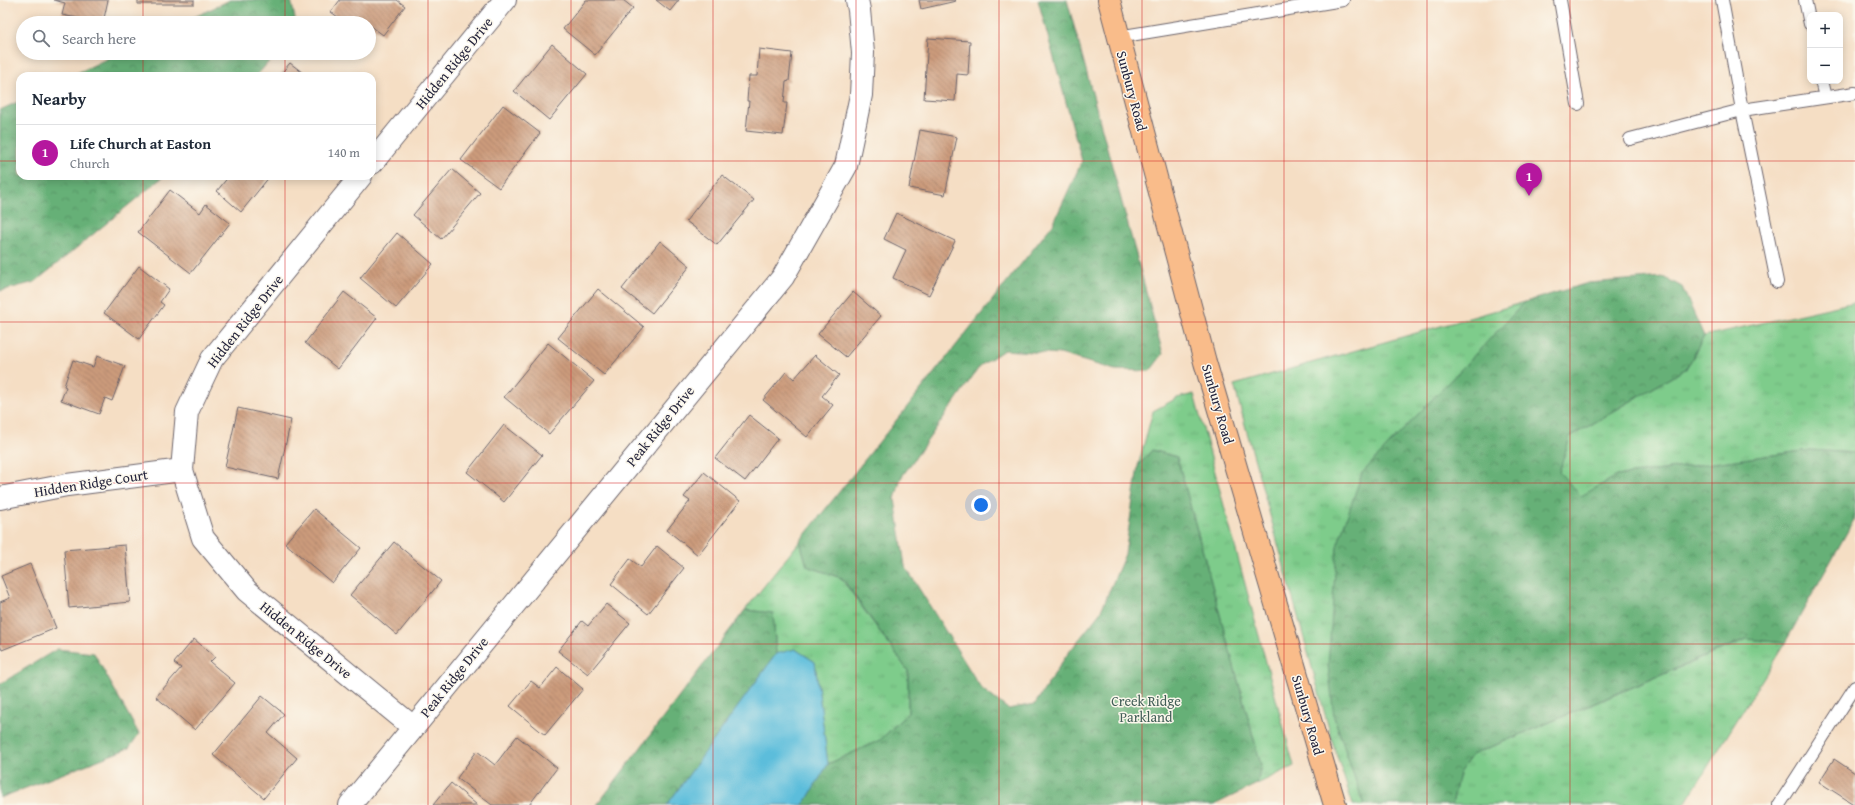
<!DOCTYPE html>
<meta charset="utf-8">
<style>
body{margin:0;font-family:"Gentium Book Plus",serif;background:#f6f6f7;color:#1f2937}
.controls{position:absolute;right:12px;top:12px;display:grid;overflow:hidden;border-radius:8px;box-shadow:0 2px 10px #0003}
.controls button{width:36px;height:36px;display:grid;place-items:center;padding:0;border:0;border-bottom:1px solid #e0e1e3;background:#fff;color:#1f2937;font:20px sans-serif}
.you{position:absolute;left:981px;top:505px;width:14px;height:14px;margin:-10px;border:3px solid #fff;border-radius:50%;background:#1a73e8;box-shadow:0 0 0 6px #1a73e833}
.badge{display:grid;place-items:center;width:26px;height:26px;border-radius:50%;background:#b5179e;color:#fff;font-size:13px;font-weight:700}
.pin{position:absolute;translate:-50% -33px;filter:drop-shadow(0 1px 2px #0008)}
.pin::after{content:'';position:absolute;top:21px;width:14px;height:12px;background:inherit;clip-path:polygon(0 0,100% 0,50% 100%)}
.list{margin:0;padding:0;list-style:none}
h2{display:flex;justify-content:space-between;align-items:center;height:52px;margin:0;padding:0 16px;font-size:17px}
h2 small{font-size:13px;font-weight:400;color:#747a83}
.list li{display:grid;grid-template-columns:26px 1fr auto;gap:12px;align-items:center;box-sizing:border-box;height:56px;padding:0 16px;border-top:1px solid #e0e1e3}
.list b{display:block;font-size:15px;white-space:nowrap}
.list p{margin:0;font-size:13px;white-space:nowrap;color:#747a83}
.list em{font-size:13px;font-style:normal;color:#747a83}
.icon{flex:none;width:22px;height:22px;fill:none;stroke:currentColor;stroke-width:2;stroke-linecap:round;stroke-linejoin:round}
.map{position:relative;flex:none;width:1855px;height:805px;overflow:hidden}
.search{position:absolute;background:#fff;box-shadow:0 2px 10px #0003;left:16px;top:16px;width:360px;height:44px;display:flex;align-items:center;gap:10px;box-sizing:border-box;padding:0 14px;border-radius:22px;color:#747a83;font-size:15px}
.panel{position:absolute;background:#fff;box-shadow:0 2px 10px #0003;left:16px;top:72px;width:360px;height:108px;border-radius:12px}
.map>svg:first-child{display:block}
.grass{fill:url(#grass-tufts);stroke:#507763}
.forest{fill:url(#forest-crowns);stroke:#446959}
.water{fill:#5cbddb;stroke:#3f708b}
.building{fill:url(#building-back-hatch)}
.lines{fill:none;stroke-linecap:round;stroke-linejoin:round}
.lane-casing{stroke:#6c646b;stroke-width:14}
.street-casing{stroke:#6c646b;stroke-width:24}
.primary-casing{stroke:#6c646b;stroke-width:24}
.lane{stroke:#fff;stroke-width:12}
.street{stroke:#fff;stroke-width:22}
.primary{stroke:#f9bc8a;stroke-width:22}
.grid{fill:none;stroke:#d62828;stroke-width:1;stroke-opacity:0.55}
.labels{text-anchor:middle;stroke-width:3;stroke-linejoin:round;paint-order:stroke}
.street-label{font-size:14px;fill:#22223b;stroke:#fbf7ec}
.park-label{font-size:14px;fill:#425e57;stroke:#fbf7ec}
</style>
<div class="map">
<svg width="1855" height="805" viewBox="0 0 1855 805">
<defs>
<pattern id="grass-tufts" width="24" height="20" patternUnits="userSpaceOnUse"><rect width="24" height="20" fill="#7ecc8b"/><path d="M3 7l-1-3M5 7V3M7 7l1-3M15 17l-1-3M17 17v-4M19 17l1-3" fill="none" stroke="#6daf79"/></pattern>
<pattern id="forest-crowns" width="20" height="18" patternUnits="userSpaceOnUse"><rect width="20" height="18" fill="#66b077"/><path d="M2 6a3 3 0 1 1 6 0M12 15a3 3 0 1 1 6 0" fill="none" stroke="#548f63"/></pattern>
<pattern id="building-back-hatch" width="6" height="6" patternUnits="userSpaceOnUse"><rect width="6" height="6" fill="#cc9b7b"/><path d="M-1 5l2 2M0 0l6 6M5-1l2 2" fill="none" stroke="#a57e66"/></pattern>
</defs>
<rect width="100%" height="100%" fill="#fbf7ec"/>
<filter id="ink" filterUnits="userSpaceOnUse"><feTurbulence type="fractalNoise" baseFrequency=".025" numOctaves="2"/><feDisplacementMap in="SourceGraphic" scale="8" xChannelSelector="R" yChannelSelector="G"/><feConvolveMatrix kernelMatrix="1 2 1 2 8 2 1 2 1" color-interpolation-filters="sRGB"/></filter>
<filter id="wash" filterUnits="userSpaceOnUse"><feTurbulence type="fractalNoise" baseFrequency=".012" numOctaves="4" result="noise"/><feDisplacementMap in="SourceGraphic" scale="16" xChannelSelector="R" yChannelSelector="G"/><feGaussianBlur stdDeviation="0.9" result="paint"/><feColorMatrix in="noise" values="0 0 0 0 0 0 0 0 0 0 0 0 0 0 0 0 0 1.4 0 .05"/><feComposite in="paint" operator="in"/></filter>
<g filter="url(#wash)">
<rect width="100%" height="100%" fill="#f5dec4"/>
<path class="grass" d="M1525,302L1424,409L1334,717L1364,805H1353L1334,747L1234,385Z
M1855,302V453L1810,450L1617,476L1580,497L1559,472L1570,437L1687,368L1704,336Z
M1194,394L1294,766L1257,784L1261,765L1177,457L1152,450L1138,466L1153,411L1177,398Z
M800,541L807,566L841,578L908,671V713L880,740L828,764L815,662L795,649L776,654L773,613L745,610Z
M1747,639L1785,643L1684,805H1452L1459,773L1472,755Z"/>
<path class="forest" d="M230,0H291L296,23H182Z
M1038,0H1067L1163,354L1150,371L1115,370L1060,354L1004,350L980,366L901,478L895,499L905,566L981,688L1008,709L1035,704L1066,656L1100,613L1125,554L1138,466L1152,450L1177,457L1261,765L1257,784L1214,805H802L806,801L828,764L880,740L908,713V671L842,578L807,566L800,541L1053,224L1082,161Z
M119,53H277L256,76H71Z
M20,101V176H164L35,282L0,291V110Z
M1664,277L1682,287L1704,336L1687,368L1570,437L1559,472L1581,496L1617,476L1810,450L1855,453V518L1785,643L1746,639L1472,755L1459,773L1452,805H1364L1334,717L1328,665L1337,546L1362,473L1525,302L1588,283Z
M745,610L773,613L776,654L667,805H597Z
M57,649L94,653L139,734L129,748L0,798V684Z"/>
<path class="water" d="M795,649L815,662L828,764L806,801L802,805H667L776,654Z"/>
<g id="blocks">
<path class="building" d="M54,0H108L103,23L62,15L65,3Z
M138,0H194V4H138Z
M340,0H397L405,6L383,35L371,26L369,28V23H346L331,12Z
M586,0H623L633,8L595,55L563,29Z
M656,0H679L670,11Z
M919,0H955L956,1L921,9Z
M928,38L970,41L968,75L957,74L955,101L924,99Z
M552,44L587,74L549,120L514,91Z
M759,49L792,53L789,81L786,82L784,103H787L783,135L746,131L749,101H747L749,76H757Z
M290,63L307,76H279Z
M503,105L540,133L499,188L461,160Z
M920,130L957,137L945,195L909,188Z
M452,169L480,193L441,239L413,215Z
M722,175L754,200L717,245L686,221Z
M229,176H270L241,212L217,191Z
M170,190L200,213L206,204L230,223L191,273L138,232Z
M896,213L955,241L929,295L893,278L906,250L884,239Z
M397,233L433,264L396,308L360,278Z
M660,241L690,266L652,313L622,289Z
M139,266L169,289L160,302L164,305L139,339L104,313Z
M598,289L644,327L604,375L558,338Z
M344,292L377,318L338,369L305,343Z
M853,292L881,316L846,357L818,334Z
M548,343L594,381L549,434L504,397Z
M815,355L839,375L822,396L833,405L807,437L763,400L786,372L794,379Z
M97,356L125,366L112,401L105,398L99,414L61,400L66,387L64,386L73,360L93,367Z
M238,408L291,420L278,479L225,467Z
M749,415L778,438L745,481L715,458Z
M504,425L542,455L504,502L467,472Z
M704,472L740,501L698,555L667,530L690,501L684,497Z
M314,509L361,548L332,583L285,543Z
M394,542L441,581L397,635L350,595Z
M125,545L130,602L69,608L64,550Z
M657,546L684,568L648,614L611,584L630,559L641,567Z
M30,564L56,628L2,650L0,645V602L10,598L1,576Z
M606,604L630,623L588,674L558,651L582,621L588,626Z
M194,639L215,657L210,662L235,683L195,730L156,697L181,668L174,663Z
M557,667L583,689L545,735L510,706L531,681L540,688Z
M262,696L284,714L268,733L297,758L264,798L213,755Z
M517,736L557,768L529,805H492L457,778L477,751L495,765Z
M1834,759L1855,773V805L1819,782Z
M451,783L477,805H433Z"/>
</g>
</g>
<g filter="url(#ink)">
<use href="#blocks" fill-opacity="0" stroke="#6c646b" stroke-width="1"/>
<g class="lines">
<defs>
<path id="lane" d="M1560,0L1578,104
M1722,0L1742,110L1777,282
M1805,0L1810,24
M1118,37L1343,0
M1821,81L1825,97
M1630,139L1742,110L1855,93
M1779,805L1855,687"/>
<path id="street" d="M372,163L505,0
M361,176L212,359L187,412L182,470L203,538L247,591L413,727
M0,498L67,485L182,470
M350,805L783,277L846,166L861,95L863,53L859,10L857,0"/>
<path id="primary" d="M1109,0L1205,362L1335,805"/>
</defs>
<use href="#lane" class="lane-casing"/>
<use href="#street" class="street-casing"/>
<use href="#primary" class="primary-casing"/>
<use href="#lane" class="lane"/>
<use href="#street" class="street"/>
<use href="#primary" class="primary"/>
</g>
</g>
<path class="grid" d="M143,0V23M285,0V23M428,0V805M571,0V805M713,0V805M856,0V805M999,0V805M1142,0V805M1284,0V805M1427,0V805M1570,0V805M1712,0V805M143,53V76M285,53V76M0,161H20M372,161H1855M143,176V805M285,176V805M0,322H1855M0,483H1855M0,644H1855"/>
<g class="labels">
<g class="street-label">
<text transform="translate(454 63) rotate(-51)" y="5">Hidden Ridge Drive</text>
<text transform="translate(1132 91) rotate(75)" y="5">Sunbury Road</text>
<text transform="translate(245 321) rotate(-52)" y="5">Hidden Ridge Drive</text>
<text transform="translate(1218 404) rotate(74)" y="5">Sunbury Road</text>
<text transform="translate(660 426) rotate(-51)" y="5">Peak Ridge Drive</text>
<text transform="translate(91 483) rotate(-9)" y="5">Hidden Ridge Court</text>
<text transform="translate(306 640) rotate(39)" y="5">Hidden Ridge Drive</text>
<text transform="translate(454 677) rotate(-51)" y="5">Peak Ridge Drive</text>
<text transform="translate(1308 715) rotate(74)" y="5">Sunbury Road</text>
</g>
<g class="park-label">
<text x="1146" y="706">Creek Ridge<tspan x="1146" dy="16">Parkland</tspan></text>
</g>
</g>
</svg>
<div class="controls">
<button>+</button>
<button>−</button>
</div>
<div class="you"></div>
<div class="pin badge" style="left:1529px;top:196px">1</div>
<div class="search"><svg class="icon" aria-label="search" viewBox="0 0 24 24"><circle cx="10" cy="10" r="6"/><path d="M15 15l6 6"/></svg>Search here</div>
<section class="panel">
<h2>Nearby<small></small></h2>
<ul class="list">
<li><span class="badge">1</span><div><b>Life Church at Easton</b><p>Church</p></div><em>140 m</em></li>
</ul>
</section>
</div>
